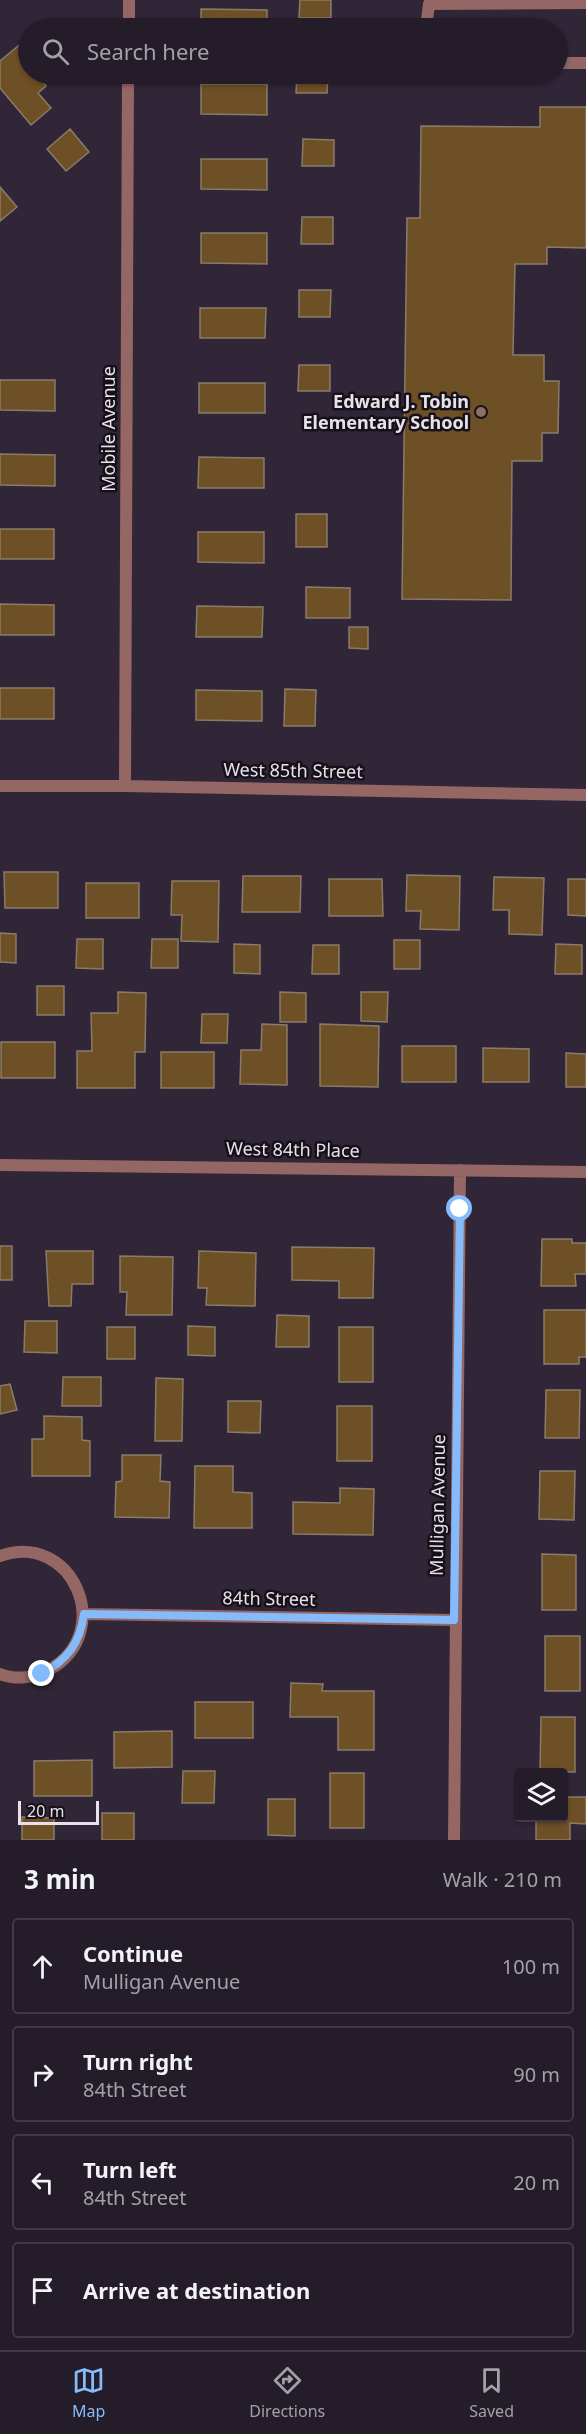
<!DOCTYPE html>
<meta charset="utf-8">
<style>
body{margin:0;font-family:"Noto Sans",sans-serif;background:#2c2531;color:#f1f3f6}
.controls{position:absolute;right:18px;bottom:18px;display:grid;overflow:hidden;border-radius:6px;box-shadow:0 2px 4px #0004}
.controls button{width:54px;height:54px;display:grid;place-items:center;padding:0;border:0;border-bottom:2px solid #413a46;background:#241c29;color:#f1f3f6;font:30px sans-serif}
.scale{position:absolute;left:18px;bottom:15px;width:81px;box-sizing:border-box;padding-left:6px;border:3px solid #e7e1ec;border-top:0;font-size:16px;line-height:21px;white-space:nowrap;color:#e7e1ec;-webkit-text-stroke:4px #161119;paint-order:stroke}
.stop{position:absolute;width:18px;height:18px;margin:-14px;border:4px solid #86bbfb;border-radius:50%;background:#fff}
.stop.end{background:#86bbfb;border-color:#fff;box-shadow:0 2px 6px #0008}
.list{margin:0;padding:0;list-style:none}
h2{display:flex;justify-content:space-between;align-items:center;height:78px;margin:0;padding:0 24px;font-size:26px}
h2 small{font-size:20px;font-weight:400;color:#a3a1a8}
.list li{display:grid;grid-template-columns:39px 1fr auto;gap:18px;align-items:center;box-sizing:border-box;height:96px;margin:0 12px 12px;padding:0 12px;border:2px solid #413a46;border-radius:6px}
.list b{display:block;font-size:22px;white-space:nowrap}
.list p{margin:0;font-size:20px;white-space:nowrap;color:#a3a1a8}
.list em{font-size:20px;font-style:normal;color:#a3a1a8}
.icon{flex:none;width:33px;height:33px;fill:none;stroke:currentColor;stroke-width:2;stroke-linecap:round;stroke-linejoin:round}
.map{position:relative;flex:none;width:586px;height:1840px;overflow:hidden}
.search{position:absolute;background:#241c29;box-shadow:0 2px 4px #0004;left:18px;right:18px;top:18px;height:66px;display:flex;align-items:center;gap:15px;box-sizing:border-box;padding:0 21px;border-radius:33px;color:#a3a1a8;font-size:22px}
.sheet{height:510px;background:#241c29}
nav{display:flex;justify-content:space-around;align-items:center;box-sizing:border-box;height:84px;border-top:2px solid #413a46;background:#241c29;font-size:16px;color:#a3a1a8}
nav a{display:grid;justify-items:center;gap:3px}
nav .on{color:#86bbfb}
.map>svg:first-child{display:block}
.building{fill:#6e5027;stroke:#8a7b69;stroke-width:1.5}
.lines{fill:none;stroke-linecap:round;stroke-linejoin:round}
.service{stroke:#946764;stroke-width:12}
.minor{stroke:#946764;stroke-width:12}
.route{stroke:#86bbfb;stroke-width:8}
.education-dot{fill:#8d6e63;stroke:#161119;stroke-width:2}
.labels{text-anchor:middle;stroke-width:5;stroke-linejoin:round;paint-order:stroke}
.poi-label{font-size:18px;font-weight:bold;fill:#e7e1ec;stroke:#161119;text-anchor:end}
.street-label{font-size:18px;fill:#e7e1ec;stroke:#161119}
</style>
<div class="map">
<svg width="586" height="1840" viewBox="0 0 586 1840">
<rect width="100%" height="100%" fill="#302637"/>
<path class="building" d="M300,0H331V18H299Z
M201,9L267,10V28H201Z
M24,41L28,47V74H50L42,80L46,86L38,93L51,108L31,125L0,88V61Z
M297,74H328L327,93H296Z
M201,84H267V115L201,114Z
M540,107H586V248L547,247V264H515L513,355H544V381H559L558,433H542V461H512L511,600L402,599L407,218H420L421,126L540,127Z
M70,129L89,152L66,171L47,149Z
M303,139L334,140V166H302Z
M201,159H267V190L201,189Z
M0,187L17,207L0,221Z
M302,217H333V244H301Z
M201,233H267V264L201,263Z
M299,290H331L330,317H299Z
M200,308H266L265,338H200Z
M299,365H330V391H298Z
M0,380H55V411L0,410Z
M199,383H265V413H199Z
M0,454L55,455V486L0,485Z
M199,457L264,458V488H198Z
M296,514H327V547H296Z
M0,529H54V559H0Z
M198,532H264V563L198,562Z
M306,587L350,588V618H306Z
M0,604L54,605V635H0Z
M197,606L263,607L262,637H196Z
M349,627H368V649L349,648Z
M0,688H54V719H0Z
M285,689L316,690L315,726H284Z
M196,690L262,691V721L196,720Z
M4,872H58V908H5Z
M407,875L460,876L459,930L420,929L421,911H406Z
M243,876H301L300,912H242Z
M494,877L544,878L542,935L509,934V910H493Z
M329,879H382L383,916H329Z
M568,879H586V916L568,915Z
M172,881H219L218,942L181,941L182,915H171Z
M86,883H139V918H86Z
M0,933L16,934V963L0,962Z
M77,939H103V969L76,968Z
M152,939H178V968H151Z
M394,940H420V969H394Z
M234,944L260,945V974L234,973Z
M556,944L582,945V974H555Z
M313,945H339V974H312Z
M37,986H64V1015H37Z
M118,992L146,993L145,1052H135V1088H77V1051H92L91,1013H118Z
M280,992L306,993V1022H280Z
M361,992H388L387,1022L361,1021Z
M202,1014H228L227,1043H201Z
M262,1024L287,1025V1085L240,1084L241,1050H261Z
M320,1024L379,1026L378,1087L320,1086Z
M1,1042H55V1078H1Z
M402,1046H456V1082H402Z
M483,1048L529,1049V1082H483Z
M161,1052H214V1088H161Z
M566,1053L586,1054V1087H566Z
M542,1239H572V1243H586V1274H575L576,1286H541Z
M0,1246H12V1280H0Z
M292,1247L374,1248L373,1298H339V1281L292,1280Z
M46,1251H93V1284H72L71,1306H49Z
M199,1251L256,1253L255,1306L206,1305L207,1288H198Z
M120,1256L173,1257L172,1315H126L127,1292H120Z
M544,1310H586V1357H579V1364H544Z
M277,1315L309,1316V1347H276Z
M25,1321H57V1353L24,1352Z
M188,1326L215,1327V1356L188,1355Z
M107,1327H135V1359H107Z
M339,1327H373V1382H339Z
M63,1377H101V1406H62Z
M156,1378L183,1379L182,1441H155Z
M10,1384L17,1410L0,1414V1386Z
M546,1390H580L579,1438H545Z
M228,1401H261L260,1433L228,1432Z
M337,1406H372V1461H337Z
M44,1416L82,1417V1440L90,1441V1476H32V1439H44Z
M122,1455H161L160,1481L170,1482L169,1518L115,1517L116,1482L122,1481Z
M195,1466H233V1492L252,1493V1528H194Z
M540,1471H575L574,1520L539,1519Z
M340,1488L374,1489L373,1535L293,1534V1502L340,1503Z
M542,1554L576,1555V1610H542Z
M545,1636H580V1691H545Z
M291,1683L323,1684L322,1691H374V1750H338V1717H290Z
M195,1702H253V1738H195Z
M541,1717H575V1772H540Z
M172,1731V1767L114,1768V1732Z
M92,1760V1796H34V1761Z
M183,1771H215L214,1803H182Z
M330,1773H364V1828H330Z
M564,1797H586V1824L570,1823V1840H536V1818H564Z
M268,1799H295V1836L268,1835Z
M102,1813H134V1840H102Z
M22,1817L54,1818V1840H22Z"/>
<g class="lines">
<path class="service" d="M426,28L429,4L586,3
M558,63H586"/>
<path class="minor" d="M129,28V0
M0,786H125L586,795
M125,786L128,74
M0,1165L586,1172
M0,1556C72,1530 117,1632 49,1670C35,1678 15,1680 0,1674
M84,1614L454,1620
M454,1840L460,1170"/>
</g>
<g class="lines">
<path class="route" d="M42,1674C68,1659 80,1643 84,1614L454,1620L460,1209"/>
</g>
<circle class="education-dot" cx="481" cy="412" r="6"/>
<g class="labels">
<g class="poi-label">
<text x="469" y="408">Edward J. Tobin<tspan x="469" dy="21">Elementary School</tspan></text>
</g>
<g class="street-label">
<text transform="translate(109 429) rotate(-90)" y="6">Mobile Avenue</text>
<text transform="translate(293 771) rotate(1)" y="6">West 85th Street</text>
<text transform="translate(293 1150) rotate(1)" y="6">West 84th Place</text>
<text transform="translate(438 1505) rotate(-89)" y="6">Mulligan Avenue</text>
<text transform="translate(269 1599) rotate(1)" y="6">84th Street</text>
</g>
</g>
</svg>
<div class="controls">
<button><svg class="icon" aria-label="layers" viewBox="0 0 24 24"><path d="M12 4l9 5-9 5-9-5zM3 14l9 5 9-5"/></svg></button>
</div>
<div class="scale">20 m</div>
<div class="stop" style="left:460px;top:1209px"></div>
<div class="stop end" style="left:42px;top:1674px"></div>
<div class="search"><svg class="icon" aria-label="search" viewBox="0 0 24 24"><circle cx="10" cy="10" r="6"/><path d="M15 15l6 6"/></svg>Search here</div>
</div>
<section class="sheet">
<h2>3 min<small>Walk · 210 m</small></h2>
<ul class="list">
<li><svg class="icon" aria-label="ahead" viewBox="0 0 24 24"><path d="M12 20V5M6 11l6-6 6 6"/></svg><div><b>Continue</b><p>Mulligan Avenue</p></div><em>100 m</em></li>
<li><svg class="icon" aria-label="right" viewBox="0 0 24 24"><path d="M7 20v-9h11M14 6l5 5-5 5"/></svg><div><b>Turn right</b><p>84th Street</p></div><em>90 m</em></li>
<li><svg class="icon" aria-label="left" viewBox="0 0 24 24"><path d="M17 20v-9H6M10 6l-5 5 5 5"/></svg><div><b>Turn left</b><p>84th Street</p></div><em>20 m</em></li>
<li><svg class="icon" aria-label="arrive" viewBox="0 0 24 24"><path d="M6 21V4h12l-3 4 3 4H6"/></svg><div><b>Arrive at destination</b></div></li>
</ul>
</section>
<nav>
<a class="on"><svg class="icon" aria-label="map" viewBox="0 0 24 24"><path d="M3 6l6-2 6 2 6-2v14l-6 2-6-2-6 2zM9 4v14M15 6v14"/></svg>Map</a>
<a><svg class="icon" aria-label="directions" viewBox="0 0 24 24"><path d="M12 3l9 9-9 9-9-9zM9 14v-3h6M13 9l2 2-2 2"/></svg>Directions</a>
<a><svg class="icon" aria-label="saved" viewBox="0 0 24 24"><path d="M7 4h10v16l-5-4-5 4z"/></svg>Saved</a>
</nav>
